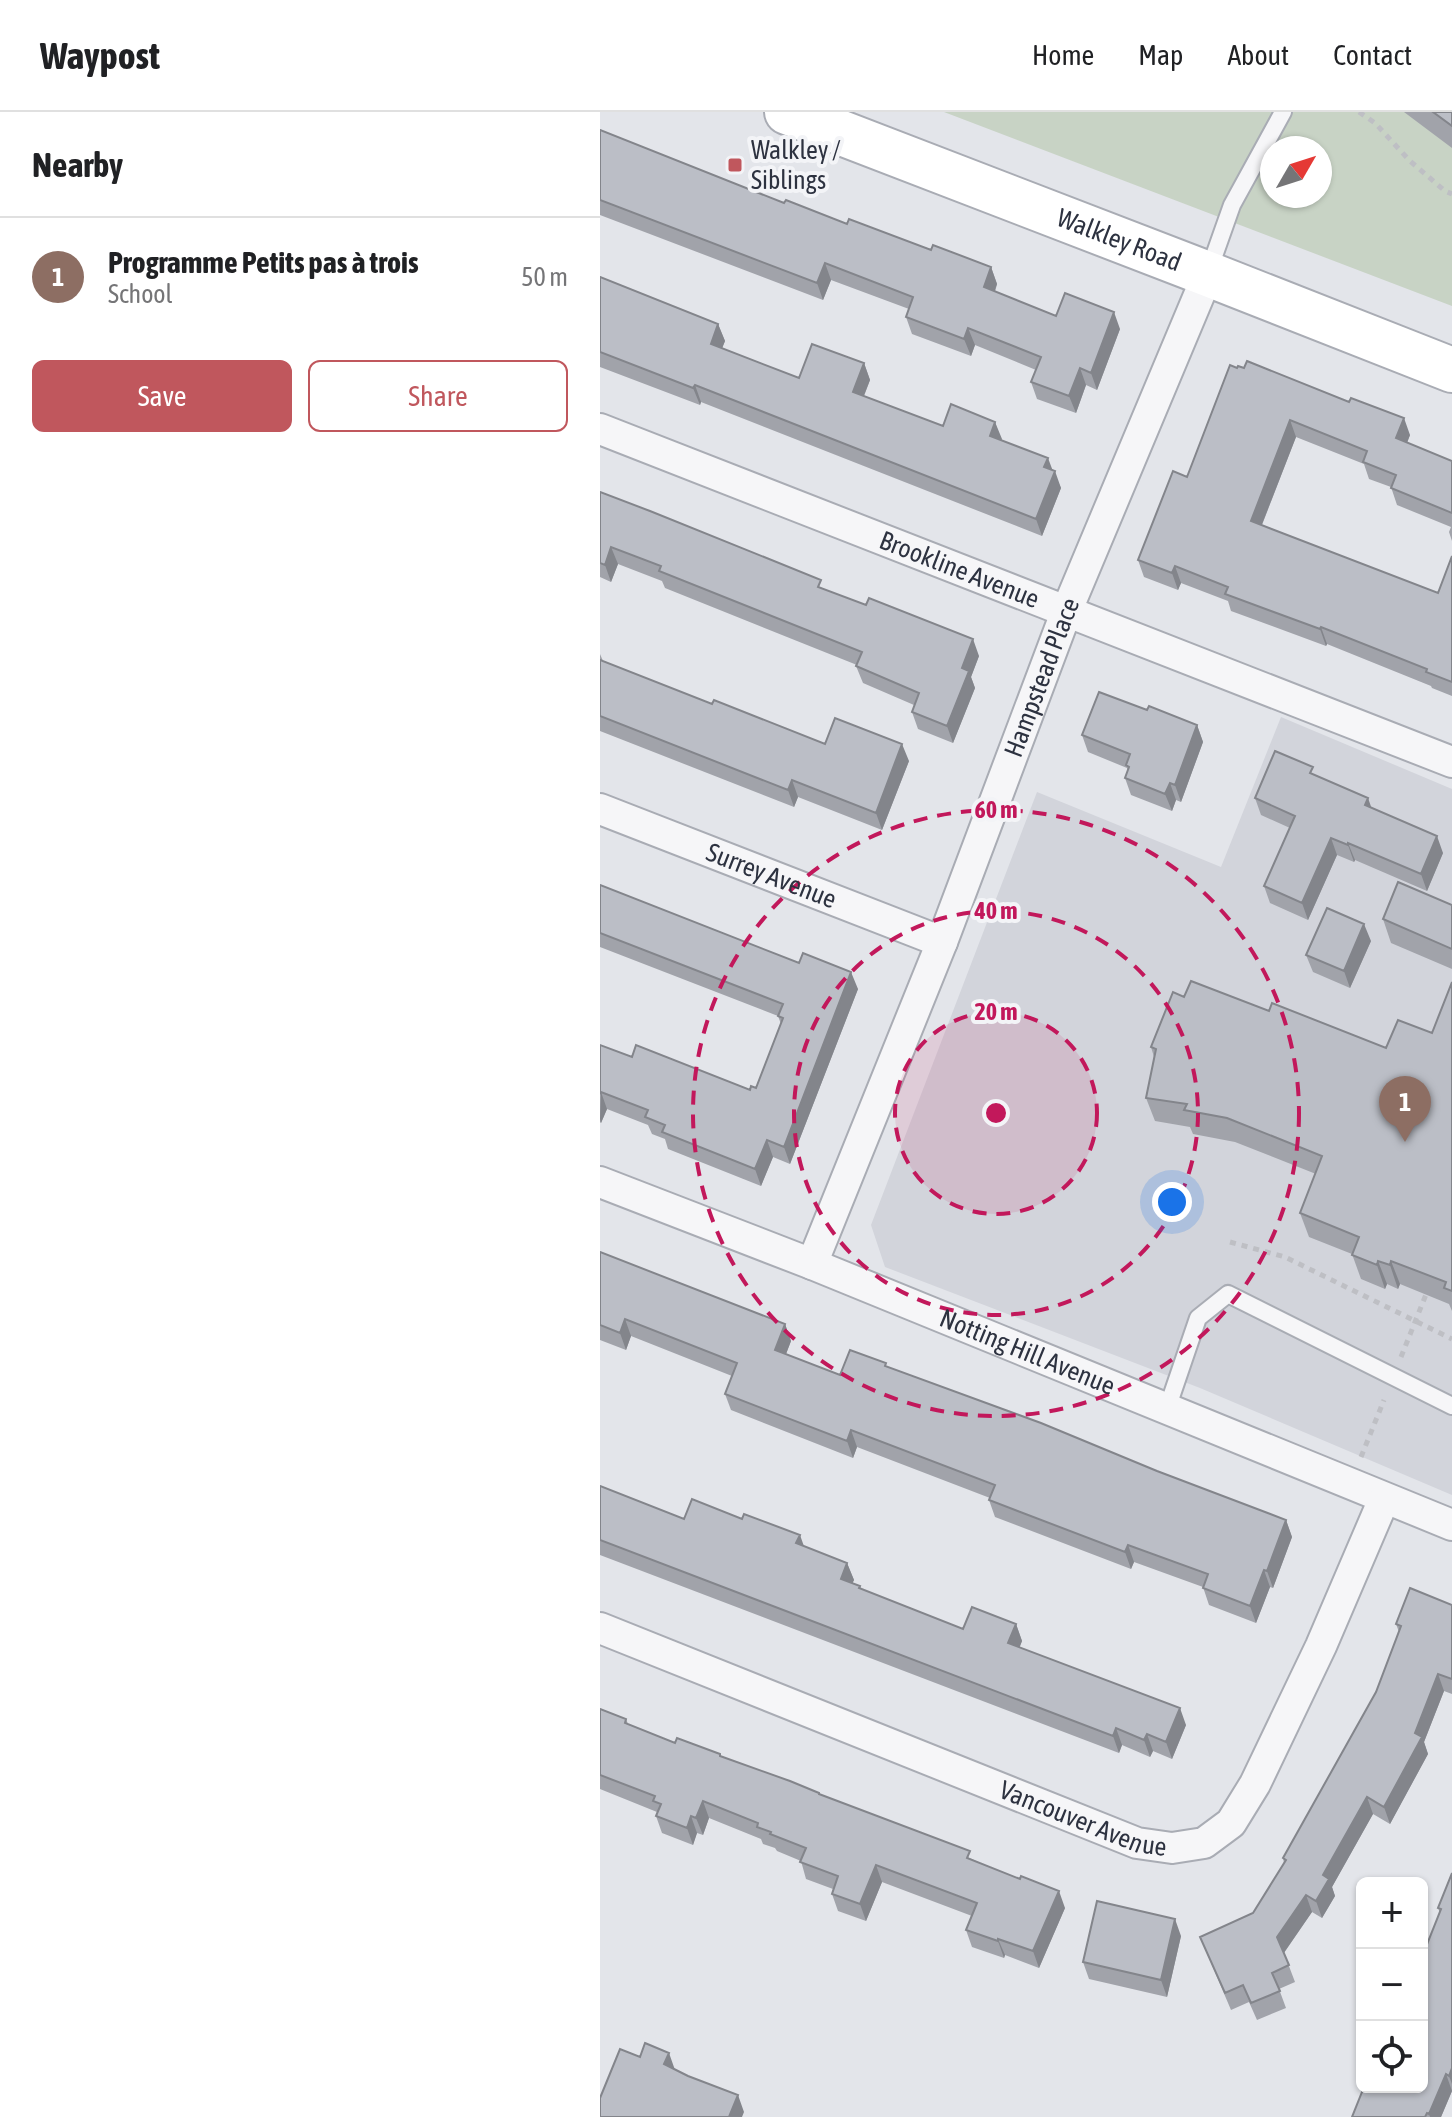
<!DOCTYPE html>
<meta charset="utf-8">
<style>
body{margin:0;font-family:"Asap Condensed",sans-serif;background:#f6f6f6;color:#202124}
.controls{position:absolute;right:24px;bottom:24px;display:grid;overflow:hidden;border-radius:12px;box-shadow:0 2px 6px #0004}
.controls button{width:72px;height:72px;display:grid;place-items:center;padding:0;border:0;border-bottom:2px solid #e0e0e0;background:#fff;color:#202124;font:40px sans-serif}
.compass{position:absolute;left:660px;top:24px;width:72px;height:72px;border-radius:50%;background:#fff;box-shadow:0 2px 6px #0004;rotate:51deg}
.you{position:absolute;left:572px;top:1090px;width:28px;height:28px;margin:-20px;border:6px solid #fff;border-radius:50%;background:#1a73e8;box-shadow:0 0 0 12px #1a73e833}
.badge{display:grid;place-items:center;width:52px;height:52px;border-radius:50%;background:#c0575d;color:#fff;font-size:26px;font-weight:700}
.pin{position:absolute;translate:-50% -66px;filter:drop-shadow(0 2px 4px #0008)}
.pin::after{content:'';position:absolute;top:42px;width:28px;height:24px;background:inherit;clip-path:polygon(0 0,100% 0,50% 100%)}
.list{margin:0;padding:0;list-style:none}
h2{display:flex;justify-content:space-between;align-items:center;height:104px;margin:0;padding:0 32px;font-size:34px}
h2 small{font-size:26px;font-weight:400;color:#757577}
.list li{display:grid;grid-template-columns:52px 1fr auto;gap:24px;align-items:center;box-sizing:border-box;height:120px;padding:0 32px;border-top:2px solid #e0e0e0}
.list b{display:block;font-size:30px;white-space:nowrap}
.list p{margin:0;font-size:26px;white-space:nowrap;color:#757577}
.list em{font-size:26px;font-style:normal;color:#757577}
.actions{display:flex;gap:16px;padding:24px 32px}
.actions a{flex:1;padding:18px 0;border:2px solid #c0575d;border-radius:12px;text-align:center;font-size:28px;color:#c0575d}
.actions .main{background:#c0575d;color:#fff}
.icon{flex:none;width:44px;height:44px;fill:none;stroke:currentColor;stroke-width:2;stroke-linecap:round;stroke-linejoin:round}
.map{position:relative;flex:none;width:852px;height:2005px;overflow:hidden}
header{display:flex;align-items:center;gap:48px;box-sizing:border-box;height:112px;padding:0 40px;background:#fff;border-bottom:2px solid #e0e0e0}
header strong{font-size:38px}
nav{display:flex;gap:44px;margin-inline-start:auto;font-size:28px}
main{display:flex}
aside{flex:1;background:#fff}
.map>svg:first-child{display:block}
.built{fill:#d2d4db}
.green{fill:#c8d3c5;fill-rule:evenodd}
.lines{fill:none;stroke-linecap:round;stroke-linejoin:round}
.lane-casing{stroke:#a9acb4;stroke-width:20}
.street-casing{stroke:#a9acb4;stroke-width:34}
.secondary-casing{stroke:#a9acb4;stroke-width:48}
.path{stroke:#bebfc4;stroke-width:5;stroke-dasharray:6 6;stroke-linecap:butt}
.lane{stroke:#f6f6f8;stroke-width:16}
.street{stroke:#f6f6f8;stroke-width:30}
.secondary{stroke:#fff;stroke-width:44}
.wall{fill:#a1a3aa}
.shaded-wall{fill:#83858b}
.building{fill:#bbbec6;stroke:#83858b;stroke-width:2}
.ring{fill:none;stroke:#c2185b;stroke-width:4;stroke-dasharray:14 10}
.poi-dot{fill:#c0575d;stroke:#f3f4f7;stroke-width:3}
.labels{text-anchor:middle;stroke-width:8;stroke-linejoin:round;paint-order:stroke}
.poi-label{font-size:26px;fill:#2d3240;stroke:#f3f4f7;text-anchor:start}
.street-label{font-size:26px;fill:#2d3240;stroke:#f3f4f7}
.centre{fill:#c2185b;stroke:#f3f4f7;stroke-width:4}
.ring-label{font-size:24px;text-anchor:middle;font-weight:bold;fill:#c2185b;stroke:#f3f4f7;stroke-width:8;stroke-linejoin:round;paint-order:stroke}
</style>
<header>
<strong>Waypost</strong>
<nav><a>Home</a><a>Map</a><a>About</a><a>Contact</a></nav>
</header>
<main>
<aside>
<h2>Nearby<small></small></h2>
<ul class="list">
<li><span class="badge" style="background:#8d6e63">1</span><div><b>Programme Petits pas à trois</b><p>School</p></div><em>50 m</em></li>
</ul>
<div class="actions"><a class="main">Save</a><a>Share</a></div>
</aside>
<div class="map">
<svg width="852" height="2005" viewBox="0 0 852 2005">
<rect width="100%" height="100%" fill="#e3e5ea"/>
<path class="built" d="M681,605L852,677V1383L600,1276L285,1155L271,1113L437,680L621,755Z"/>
<path class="green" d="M344,0H852V194ZM672,36H720V84H672Z"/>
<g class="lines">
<defs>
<path id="lane" d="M608,161L632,93L683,0
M567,1297L598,1206L628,1182L852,1294"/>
<g id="street">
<path id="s1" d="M0,317L852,650"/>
<path id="s2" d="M0,697L342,830"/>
<path id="s3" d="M0,1070L212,1152L852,1413"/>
<path id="s4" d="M212,1152L342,830L467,498L608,162"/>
<path id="s5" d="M0,1516L537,1731L572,1736L604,1731L631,1711L655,1672L721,1534L784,1387"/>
</g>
<g id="secondary">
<path id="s6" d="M187,0L608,162L852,258"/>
</g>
</defs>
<use href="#lane" class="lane-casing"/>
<use href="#street" class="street-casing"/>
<use href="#secondary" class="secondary-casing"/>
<path class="path" d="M759,0L775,11L810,49L845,79L852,82
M630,1130L685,1145L852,1227
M801,1245L827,1180
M761,1345L784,1288"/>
<use href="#lane" class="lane"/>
<use href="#street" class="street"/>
<use href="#secondary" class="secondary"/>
</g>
<path class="wall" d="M804,0H852V36Z
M0,18L184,91L247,112L391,155L397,172L395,180L456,204L520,217L497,278L486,273L476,301L437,287L431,270L436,258L375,233L371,244L312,222L306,205L309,197L231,168L223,188L0,103Z
M0,165L118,212L125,229L122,236L199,266L264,251L270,268L264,284L343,314L395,310L401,328L452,358L461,376L442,424L101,290L100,293L0,255Z
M630,253L810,323L807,331L852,349V429L849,420L851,415L797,393L791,375L769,367L764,352L696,325L662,413L838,481L852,444V584L832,576L831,574L727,532L726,534L631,499L628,489L581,471L578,478L544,465L538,448L587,365Z
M0,380L379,544L371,565L375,576L353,631L318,617L312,600L314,593L263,571L256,554L257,553L65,476L62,469L18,452L11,470L0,465Z
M0,542L3,549L112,592L225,632L309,649L282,718L198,685L194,695L0,619Z
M547,598L597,613L603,630L581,690L576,688L572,699L531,683L525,666L528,659L527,656L488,640L482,623Z
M716,663L772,696L843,741L827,779L755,748L754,750L737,743L708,808L670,791L664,774L690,716L661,703L655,686Z
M0,773L258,877L190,1052L173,1045L161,1074L68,1037L65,1027L52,1022L48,1013L7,997L1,1011L0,1010V933L32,945L150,978L156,976L181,912L178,904L0,835Z
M852,793V857L791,831L783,807Z
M771,829L750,876L713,860L706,843Z
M852,870V1199L849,1192L800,1172L798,1177L787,1172L785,1177L761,1167L752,1142L709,1125L700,1101L716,1062L635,1030L593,1022L590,1015L555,1009L546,986L554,945L551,935L584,885L669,899L786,936L832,921Z
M0,1140L185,1212L191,1229L186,1242L227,1258L240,1263L287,1255L686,1408L692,1425L673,1476L670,1475L656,1511L609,1493L603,1475L534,1450L531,1457L395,1405L389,1388L390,1386L257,1335L253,1346L131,1298L125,1282L132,1264L31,1224L26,1238L0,1228Z
M0,1374L84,1407L203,1434L247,1451L254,1468L252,1471L260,1474L261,1477L363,1517L416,1512L422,1529L419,1535L586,1613L572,1647L553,1639L550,1645L522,1633L519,1641L0,1443Z
M852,1493V1582L844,1579L824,1630L828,1642L790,1712L773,1702L732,1775L735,1784L722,1806L712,1800L684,1841L695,1870L679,1877L686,1896L657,1908L649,1890L631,1898L600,1825L653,1801L684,1751L683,1746L776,1580L799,1520L796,1512Z
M0,1597L26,1607L28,1612L75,1631L121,1644L220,1683L374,1748L465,1796L439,1856L405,1843L404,1846L372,1835L366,1818L372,1804L282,1770L266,1809L238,1799L232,1782L233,1777L206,1767L201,1749L177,1739L175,1736L163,1732L161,1727L109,1706L103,1723L97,1721L93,1733L62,1721L56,1704L57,1700L0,1677Z
M852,1761V1979L841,2005H752L822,1975L840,1801L838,1796Z
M581,1824L567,1885L489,1867L483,1850Z"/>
<path class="shaded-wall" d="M225,151L231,168L223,188L217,171Z
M391,155L397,172L390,192L384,175Z
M514,200L520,217L497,278L491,261Z
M118,212L125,229L117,249L111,232Z
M368,216L375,233L371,244L364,227Z
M264,251L270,268L259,296L253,280Z
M480,256L486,273L476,301L469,284Z
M95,273L101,290L100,293L93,276Z
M804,306L810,323L802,343L796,326Z
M690,308L696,325L657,425L651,409Z
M395,310L402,327L396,341L390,324Z
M448,346L454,362L455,359L461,376L442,424L436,407L444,355Z
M11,435L18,452L11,470L5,453Z
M575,454L581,471L578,478L572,461Z
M721,515L727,532L726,534L720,517Z
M373,527L379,544L371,565L375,576L353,631L347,614L362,556Z
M597,613L603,630L581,690L575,673Z
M302,632L309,649L282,718L276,701Z
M192,668L198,685L194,695L188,678Z
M570,671L576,688L572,699L565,682Z
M768,686L774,703L765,693Z
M837,724L843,741L827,779L821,762Z
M731,726L737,743L708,808L702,791Z
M748,731L755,748L754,750L748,733Z
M764,812L771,829L750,876L744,859Z
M251,860L258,877L190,1052L184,1035Z
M1,980L7,997L1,1011L0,1007Z
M167,1028L173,1045L161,1074L155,1057Z
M778,1149L787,1172L785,1177L777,1153Z
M791,1149L800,1172L798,1177L790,1153Z
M25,1207L31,1224L26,1238L20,1221Z
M185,1212L191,1229L181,1255L175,1238Z
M251,1318L257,1335L253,1346L247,1329Z
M686,1408L692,1425L673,1476L667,1459Z
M200,1423L206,1440L196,1431Z
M528,1433L534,1450L531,1457L525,1440Z
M247,1451L254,1468L247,1483L241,1467Z
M664,1458L670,1475L656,1511L650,1494Z
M416,1512L422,1529L415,1548L408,1531Z
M838,1562L844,1579L824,1630L828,1642L790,1712L784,1695Z
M580,1596L586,1613L572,1647L566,1630Z
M516,1616L522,1633L519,1641L513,1624Z
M547,1622L553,1639L550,1645L544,1628Z
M767,1685L773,1702L732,1775L735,1784L722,1806L716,1789L723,1763Z
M103,1689L109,1706L103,1723L96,1706Z
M91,1704L97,1721L93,1733L87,1716Z
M276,1753L282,1770L266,1809L260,1792Z
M459,1779L465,1796L439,1856L433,1839Z
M706,1783L712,1800L683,1842L677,1825Z
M575,1807L581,1824L567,1885L561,1868Z
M398,1827L405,1843L404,1846L398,1829Z
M69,1941L75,1958L64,1952Z
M852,1956V1972L849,1964Z
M846,1962L852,1979L841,2005H830L829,2002Z
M138,1983L144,2000L142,2005H129Z"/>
<path class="building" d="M833,0H852V14Z
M0,18L184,91L186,88L247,112L249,107L331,138L333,133L391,155L384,175L456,204L465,181L514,200L491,261L480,256L469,284L431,270L441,245L368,216L364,227L306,205L313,185L225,151L217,171L0,88Z
M0,165L118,212L111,232L199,266L212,232L264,251L253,280L343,314L351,292L395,310L390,324L448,346L444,355L455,359L436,407L95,273L93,276L0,240Z
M647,249L749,290L751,286L804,306L796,326L852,349V401L791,376L796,363L763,350L767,339L690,308L651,409L838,481L852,444V570L826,560L827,557L721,515L720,517L625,482L628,475L575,454L572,461L538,448L573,359L587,365L630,253L637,256L638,254L644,256Z
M0,380L50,399L221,468L218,475L266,493L269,486L373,527L362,556L369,559L347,614L312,600L319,581L256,554L262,540L59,459L61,454L11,435L5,453L0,451Z
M0,548L112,592L114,588L225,632L235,606L302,632L276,701L192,668L188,678L0,604Z
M499,580L547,598L549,594L597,613L575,673L570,671L565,682L525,666L529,655L526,653L530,642L482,623Z
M675,639L713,655L710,661L768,686L765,693L837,724L821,762L748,731V733L731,726L702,791L664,774L695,704L655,686Z
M798,770L852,793V837L783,807Z
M0,773L199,851L203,841L251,860L184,1035L167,1028L155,1057L62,1020L65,1013L45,1005L48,998L1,980L0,982V933L32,945L36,933L150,978L151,974L156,976L183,906L178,904L183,892L0,821Z
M727,796L764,812L744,859L706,843Z
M591,869L669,899L672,891L786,936L798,908L832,921L852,870V1179L844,1176L846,1170L791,1149L790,1153L778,1149L777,1153L752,1143L759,1125L700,1101L722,1044L627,1006L584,998L587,992L546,986L556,937L551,935L573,880L584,885Z
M0,1140L185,1212L175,1238L240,1263L250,1238L286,1251L285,1254L441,1311L557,1359L686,1408L667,1459L664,1458L650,1494L603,1476L608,1462L528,1433L525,1440L389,1388L395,1373L251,1318L247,1329L125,1282L137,1251L25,1207L20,1221L0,1213Z
M0,1374L84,1407L92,1387L142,1407L144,1402L200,1423L196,1431L247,1451L241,1467L260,1474L259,1476L363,1517L372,1495L416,1512L408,1531L580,1596L566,1630L547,1622L544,1628L516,1616L513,1624L0,1428Z
M810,1476L852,1493V1567L838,1562L815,1621L822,1625L784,1695L767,1685L723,1763L729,1767L716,1789L706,1783L677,1825L689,1853L672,1861L680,1879L651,1891L643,1873L625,1881L600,1825L653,1801L686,1748L683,1746L776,1580L801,1514L796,1512Z
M0,1597L26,1607L25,1611L75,1631L77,1626L120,1642V1644L190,1669L219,1681V1682L370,1739L367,1746L420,1767L421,1764L459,1779L433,1839L398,1827V1829L366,1818L377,1791L276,1753L260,1792L232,1782L238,1764L200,1750L206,1736L170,1722L171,1720L157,1715L158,1711L103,1689L96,1706L91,1704L87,1716L56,1704L61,1692L53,1689L55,1684L0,1663Z
M852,1761V1956L849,1964L846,1962L829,2002L827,2001L825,2005H752L764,1975H822V1845L841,1797L838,1796Z
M497,1789L575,1807L561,1868L483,1850Z
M45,1931L69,1941L64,1952L88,1964L138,1983L129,2005H0V1986L20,1937L40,1945Z"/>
<circle cx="396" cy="1001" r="101" fill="#c2185b" fill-opacity=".12"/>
<g class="ring">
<circle cx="396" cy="1001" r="101"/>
<circle cx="396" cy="1001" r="202"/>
<circle cx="396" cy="1001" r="303"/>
</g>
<rect class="poi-dot" x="127" y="45" width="16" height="16" rx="4"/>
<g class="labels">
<g class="poi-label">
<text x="151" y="47">Walkley /<tspan x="151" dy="30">Siblings</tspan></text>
</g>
<g class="street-label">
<text dy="9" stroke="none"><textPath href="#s6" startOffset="356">Walkley Road</textPath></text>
<text dy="9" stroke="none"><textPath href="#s1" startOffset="386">Brookline Avenue</textPath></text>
<text dy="9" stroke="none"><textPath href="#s4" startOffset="630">Hampstead Place</textPath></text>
<text dy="9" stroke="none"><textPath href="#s2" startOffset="184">Surrey Avenue</textPath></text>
<text dy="9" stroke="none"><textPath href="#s3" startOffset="460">Notting Hill Avenue</textPath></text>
<text dy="9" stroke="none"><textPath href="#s5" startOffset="520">Vancouver Avenue</textPath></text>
</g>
</g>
<circle cx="396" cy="1001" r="12" class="centre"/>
<g class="ring-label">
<text x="396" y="706">60 m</text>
<text x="396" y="807">40 m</text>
<text x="396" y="908">20 m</text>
</g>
</svg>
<div class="controls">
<button>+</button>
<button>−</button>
<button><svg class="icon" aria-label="locate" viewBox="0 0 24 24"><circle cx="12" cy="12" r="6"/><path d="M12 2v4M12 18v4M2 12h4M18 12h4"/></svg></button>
</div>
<svg class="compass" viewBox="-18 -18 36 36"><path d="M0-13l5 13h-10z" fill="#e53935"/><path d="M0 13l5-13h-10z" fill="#757577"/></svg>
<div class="you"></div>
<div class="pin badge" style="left:805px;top:1030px;background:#8d6e63">1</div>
</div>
</main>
